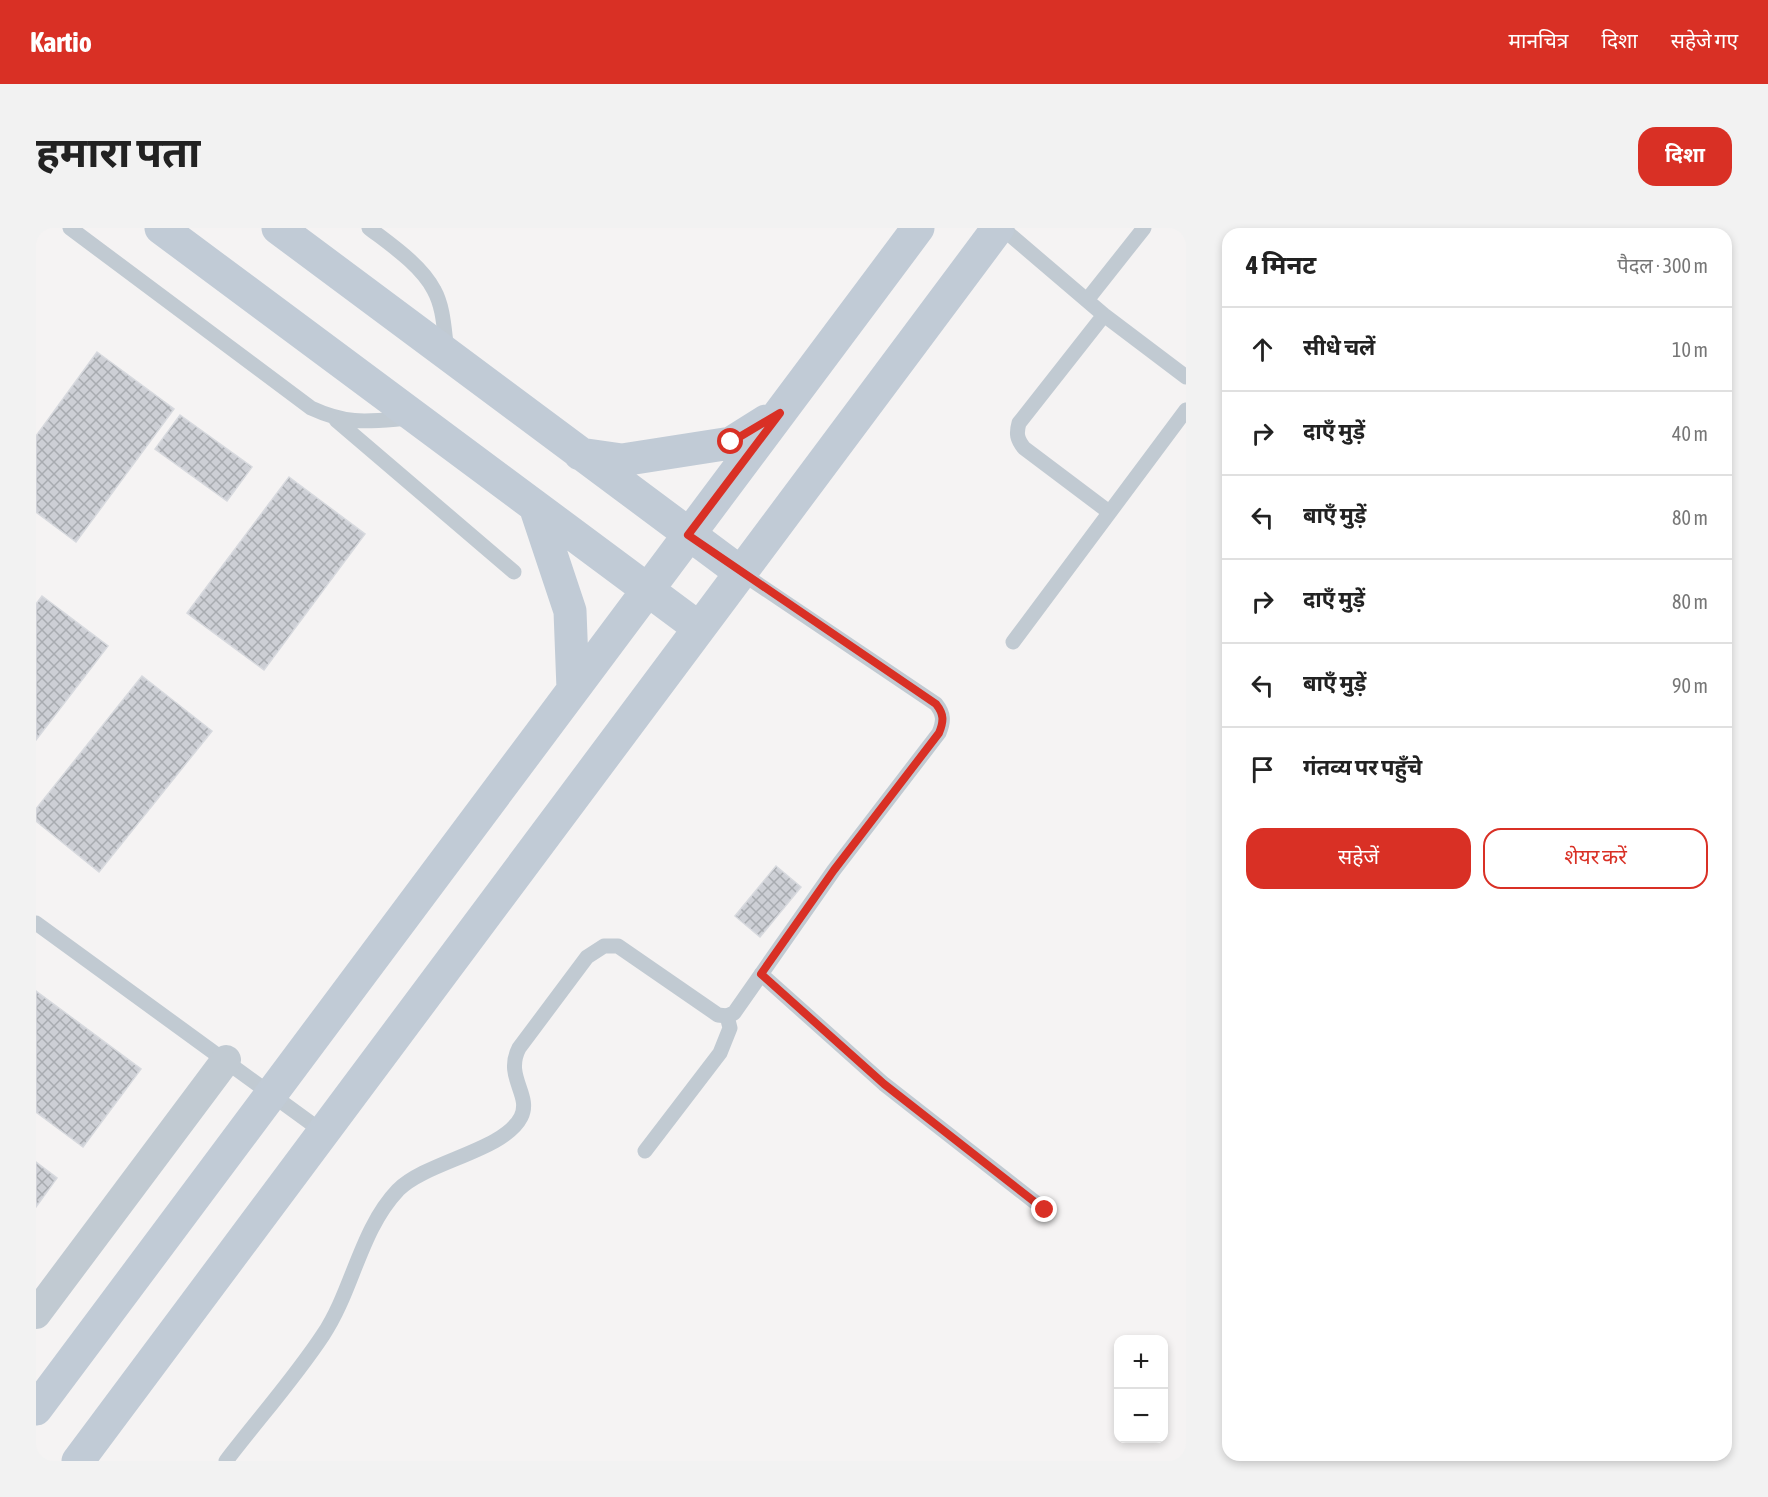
<!DOCTYPE html>
<html lang="hi">
<meta charset="utf-8">
<style>
body{margin:0;font-family:"Asap Condensed","Noto Sans Devanagari",sans-serif;background:#f2f2f2;color:#222}
.controls{position:absolute;right:18px;bottom:18px;display:grid;overflow:hidden;border-radius:12px;box-shadow:0 3px 9px #0003}
.controls button{width:54px;height:54px;display:grid;place-items:center;padding:0;border:0;border-bottom:2px solid #e0e0e0;background:#fff;color:#222;font:30px sans-serif}
.stop{position:absolute;width:18px;height:18px;margin:-14px;border:4px solid #d93025;border-radius:50%;background:#fff}
.stop.end{background:#d93025;border-color:#fff;box-shadow:0 2px 6px #0008}
.list{margin:0;padding:0;list-style:none}
h2{display:flex;justify-content:space-between;align-items:center;height:78px;margin:0;padding:0 24px;font-size:26px}
h2 small{font-size:20px;font-weight:400;color:#767676}
.list li{display:grid;grid-template-columns:39px 1fr auto;gap:18px;align-items:center;box-sizing:border-box;height:84px;padding:0 24px;border-top:2px solid #e0e0e0}
.list b{display:block;font-size:22px;white-space:nowrap}
.list em{font-size:20px;font-style:normal;color:#767676}
.actions{display:flex;gap:12px;padding:18px 24px}
.actions a{flex:1;padding:14px 0;border:2px solid #d93025;border-radius:18px;text-align:center;font-size:21px;color:#d93025}
.actions .main{background:#d93025;color:#fff}
.icon{flex:none;width:33px;height:33px;fill:none;stroke:currentColor;stroke-width:2;stroke-linecap:round;stroke-linejoin:round}
.map{position:relative;flex:none;width:1150px;height:1233px;overflow:hidden;border-radius:18px}
header{display:flex;align-items:center;gap:36px;box-sizing:border-box;height:84px;padding:0 30px;background:#d93025;color:#fff}
header strong{font-size:28px}
nav{display:flex;gap:33px;margin-inline-start:auto;font-size:21px}
.intro{display:flex;align-items:center;justify-content:space-between;box-sizing:border-box;height:144px;padding:0 36px}
h1{margin:0;font-size:42px}
.button{padding:15px 27px;border-radius:18px;background:#d93025;color:#fff;font-size:21px;font-weight:700}
main{display:flex;gap:36px;padding:0 36px}
aside{flex:1;background:#fff;border-radius:18px;box-shadow:0 3px 9px #0003}
.map>svg:first-child{display:block}
.building{fill:url(#building-cross-hatch);stroke:#d7d9de;stroke-width:1.5}
.lines{fill:none;stroke-linecap:round;stroke-linejoin:round}
.lane{stroke:#c1cad2;stroke-width:15}
.street{stroke:#c1cad2;stroke-width:30}
.secondary{stroke:#c1cbd6;stroke-width:33}
.route{stroke:#d93025;stroke-width:8}
</style>
<header>
<strong>Kartio</strong>
<nav><a>मानचित्र</a><a>दिशा</a><a>सहेजे गए</a></nav>
</header>
<div class="intro"><h1>हमारा पता</h1><a class="button">दिशा</a></div>
<main>
<div class="map">
<svg width="1150" height="1233" viewBox="0 0 1150 1233">
<defs>
<pattern id="building-cross-hatch" width="8" height="8" patternUnits="userSpaceOnUse" patternTransform="scale(1.5)"><rect width="8" height="8" fill="#cdcfd5"/><path d="M0 0l8 8M0 8l8-8" fill="none" stroke="#a8abb0"/></pattern>
</defs>
<rect width="100%" height="100%" fill="#f5f3f3"/>
<path class="building" d="M61,124L138,181L40,314L0,284V208Z
M144,187L216,239L191,273L119,221Z
M253,249L329,306L228,442L151,385Z
M6,368L72,418L0,512V376Z
M106,448L176,503L63,644L0,593V581Z
M740,638L765,659L724,709L699,688Z
M0,763L105,841L47,919L0,884Z
M0,934L21,950L0,979Z"/>
<g class="lines">
<path class="lane" d="M34,0L275,180C314,198 334,193 375,190
M333,0C355,17 385,37 398,62C408,80 408,103 411,123
M966,0L1068,87L1150,149
M1051,72L1108,0
M1068,87L983,195C980,206 981,211 988,220L1073,284
M300,192L478,344
M977,414L1150,182
M0,695L287,904
M725,746L848,856L1009,982
M609,923L684,825L694,800L691,788
M190,1233C222,1191 258,1151 287,1107C317,1062 324,1002 362,962C391,933 468,923 485,889C496,867 468,849 483,820L551,729L568,718H582L682,787L691,788L698,785L798,642L903,505C908,493 908,486 900,476L704,344"/>
<path class="street" d="M0,1086L190,832"/>
<path class="secondary" d="M125,0L663,400
M242,0L704,344
M544,226L586,232L695,215L730,193
M500,281L534,383L537,461
M0,1181L882,0
M42,1233L962,0"/>
</g>
<g class="lines">
<path class="route" d="M695,214L744,185L652,307L900,476C908,486 908,493 903,505L798,642L725,746L848,856L1009,982"/>
</g>
</svg>
<div class="controls">
<button>+</button>
<button>−</button>
</div>
<div class="stop" style="left:695px;top:214px"></div>
<div class="stop end" style="left:1009px;top:982px"></div>
</div>
<aside>
<h2>4 मिनट<small>पैदल · 300 m</small></h2>
<ul class="list">
<li><svg class="icon" aria-label="ahead" viewBox="0 0 24 24"><path d="M12 20V5M6 11l6-6 6 6"/></svg><div><b>सीधे चलें</b></div><em>10 m</em></li>
<li><svg class="icon" aria-label="right" viewBox="0 0 24 24"><path d="M7 20v-9h11M14 6l5 5-5 5"/></svg><div><b>दाएँ मुड़ें</b></div><em>40 m</em></li>
<li><svg class="icon" aria-label="left" viewBox="0 0 24 24"><path d="M17 20v-9H6M10 6l-5 5 5 5"/></svg><div><b>बाएँ मुड़ें</b></div><em>80 m</em></li>
<li><svg class="icon" aria-label="right" viewBox="0 0 24 24"><path d="M7 20v-9h11M14 6l5 5-5 5"/></svg><div><b>दाएँ मुड़ें</b></div><em>80 m</em></li>
<li><svg class="icon" aria-label="left" viewBox="0 0 24 24"><path d="M17 20v-9H6M10 6l-5 5 5 5"/></svg><div><b>बाएँ मुड़ें</b></div><em>90 m</em></li>
<li><svg class="icon" aria-label="arrive" viewBox="0 0 24 24"><path d="M6 21V4h12l-3 4 3 4H6"/></svg><div><b>गंतव्य पर पहुँचे</b></div></li>
</ul>
<div class="actions"><a class="main">सहेजें</a><a>शेयर करें</a></div>
</aside>
</main>
